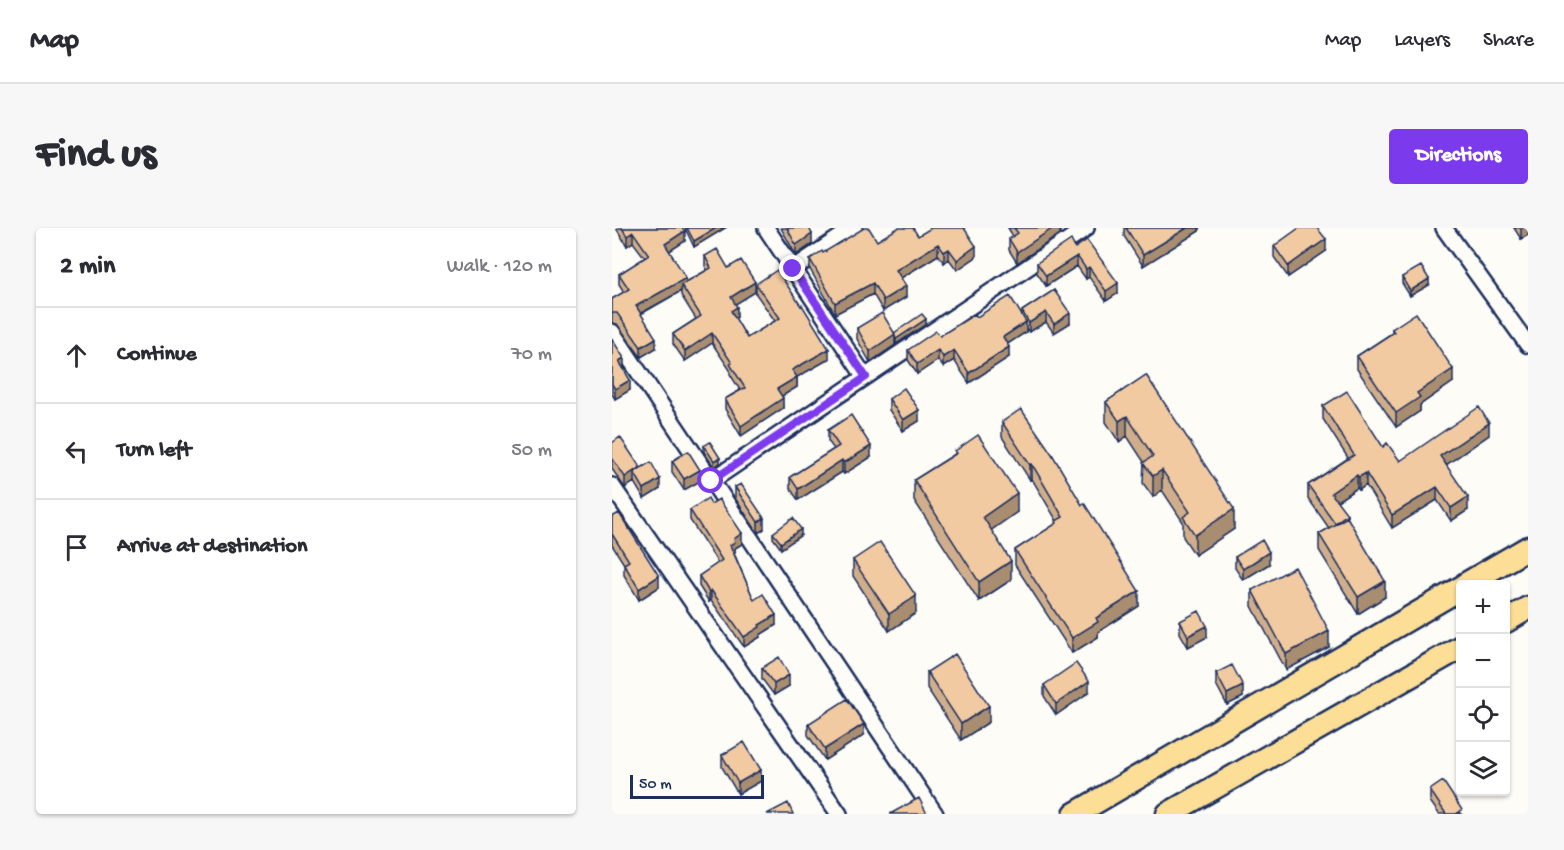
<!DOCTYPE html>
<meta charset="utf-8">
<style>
body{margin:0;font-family:"Gochi Hand",sans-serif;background:#f7f7f7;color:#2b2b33}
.controls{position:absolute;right:18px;bottom:18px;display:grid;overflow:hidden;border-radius:6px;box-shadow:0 2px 4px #0004}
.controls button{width:54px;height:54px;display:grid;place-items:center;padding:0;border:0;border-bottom:2px solid #e1e1e2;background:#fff;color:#2b2b33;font:30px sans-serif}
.scale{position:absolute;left:18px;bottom:15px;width:134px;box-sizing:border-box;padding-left:6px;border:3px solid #1b2f5e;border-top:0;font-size:16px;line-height:21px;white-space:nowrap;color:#1b2f5e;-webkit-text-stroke:4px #fdfcf7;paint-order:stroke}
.stop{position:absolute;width:18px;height:18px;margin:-14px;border:4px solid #7c3aed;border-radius:50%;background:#fff}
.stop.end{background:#7c3aed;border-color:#fff;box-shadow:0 2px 6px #0008}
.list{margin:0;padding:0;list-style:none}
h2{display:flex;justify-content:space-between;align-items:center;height:78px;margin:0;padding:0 24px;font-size:26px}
h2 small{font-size:20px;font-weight:400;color:#7c7c81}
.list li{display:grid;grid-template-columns:39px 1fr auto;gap:18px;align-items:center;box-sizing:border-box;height:96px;padding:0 24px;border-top:2px solid #e1e1e2}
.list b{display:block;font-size:22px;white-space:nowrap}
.list em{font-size:20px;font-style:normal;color:#7c7c81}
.icon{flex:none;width:33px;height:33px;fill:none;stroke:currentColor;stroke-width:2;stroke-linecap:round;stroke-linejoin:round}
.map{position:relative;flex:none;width:916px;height:586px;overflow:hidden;border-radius:6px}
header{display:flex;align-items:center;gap:36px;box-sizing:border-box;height:84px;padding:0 30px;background:#fff;border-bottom:2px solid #e1e1e2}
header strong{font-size:28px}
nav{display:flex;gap:33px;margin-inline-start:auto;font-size:21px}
.intro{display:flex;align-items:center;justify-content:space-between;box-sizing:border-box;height:144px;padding:0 36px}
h1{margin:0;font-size:42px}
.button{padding:15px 27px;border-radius:6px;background:#7c3aed;color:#fff;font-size:21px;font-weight:700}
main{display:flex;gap:36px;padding:0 36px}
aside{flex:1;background:#fff;border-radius:6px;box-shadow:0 2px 4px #0004}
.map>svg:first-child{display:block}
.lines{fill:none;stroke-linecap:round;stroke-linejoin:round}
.minor-casing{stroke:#1b2f5e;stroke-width:20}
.primary-casing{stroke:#1b2f5e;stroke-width:27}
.minor{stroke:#fdfcf7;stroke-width:15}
.primary{stroke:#fcde96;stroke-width:22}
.wall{fill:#d0ae8b;stroke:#1b2f5e;stroke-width:1.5}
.shaded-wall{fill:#a98d71;stroke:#1b2f5e;stroke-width:1.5}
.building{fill:#f2caa2;stroke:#1b2f5e;stroke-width:1.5}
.route{stroke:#7c3aed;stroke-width:8}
</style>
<header>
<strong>Map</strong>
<nav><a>Map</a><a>Layers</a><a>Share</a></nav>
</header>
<div class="intro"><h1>Find us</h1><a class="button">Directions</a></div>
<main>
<aside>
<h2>2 min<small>Walk · 120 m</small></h2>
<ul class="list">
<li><svg class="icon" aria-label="ahead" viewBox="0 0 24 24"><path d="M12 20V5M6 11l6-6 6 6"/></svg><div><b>Continue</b></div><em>70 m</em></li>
<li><svg class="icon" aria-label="left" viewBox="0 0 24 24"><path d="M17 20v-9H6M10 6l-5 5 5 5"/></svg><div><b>Turn left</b></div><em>50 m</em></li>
<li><svg class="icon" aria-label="arrive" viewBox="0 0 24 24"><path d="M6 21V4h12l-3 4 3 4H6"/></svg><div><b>Arrive at destination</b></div></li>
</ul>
</aside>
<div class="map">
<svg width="916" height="586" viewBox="0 0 916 586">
<rect width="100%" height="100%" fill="#fdfcf7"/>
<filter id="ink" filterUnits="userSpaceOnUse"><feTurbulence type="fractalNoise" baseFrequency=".0167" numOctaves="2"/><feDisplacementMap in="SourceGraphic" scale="12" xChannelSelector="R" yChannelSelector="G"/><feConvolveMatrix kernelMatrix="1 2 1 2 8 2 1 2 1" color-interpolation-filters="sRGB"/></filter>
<g filter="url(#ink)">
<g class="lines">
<defs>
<path id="minor" d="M154,0L253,149
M832,0L916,117
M181,41L242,0
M0,104L323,586
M99,253L474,0
M0,258L227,586"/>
<path id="primary" d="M854,356L916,320
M894,393L916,380
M463,586L849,360
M556,586L849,419"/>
</defs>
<use href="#minor" class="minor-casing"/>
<use href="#primary" class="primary-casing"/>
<use href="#minor" class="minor"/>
<use href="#primary" class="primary"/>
</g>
<path class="wall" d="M4,0H70L73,13L57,23L74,54L95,42L93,38V28L116,40L143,64L123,76L125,89L123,90L135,110L163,93L144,66V56L217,131L185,149V159L170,168L171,180L129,208L113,181V171L128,162L118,146V142L100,115L73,133L61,116V106L84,91L69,67V63L29,86L44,120L29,129L5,96L0,95V71L12,64L7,56V46L33,30L21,14L15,18Z
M73,0H113L82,19Z
M169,0H199L198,1L200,16L184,27Z
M396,0H448V6L405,35L397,22V11L401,8Z
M512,0H587V3L531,38L512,8Z
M902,0H916V7L909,11Z
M306,8L364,29L345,42L337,31L332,35L326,27L289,50L294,69L271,83L261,66L223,86L198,41V31L211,25L265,13Z
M662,18L714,23L676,49L662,29Z
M463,20L506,65L494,73L477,49L474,51L465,38L434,58L425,45V35Z
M790,49L817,57L798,68L790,55Z
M442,62L458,95L442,105L434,94L417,104L414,100V104L395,116L397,129L357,155L342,132L331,139L326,132L305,146L296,132V122L328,108L365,89L410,86V83Z
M314,96L284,116L283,114V117L258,134L245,111V100L282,105Z
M780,101L841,154L808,177V183L784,199L745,141V128L780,105Z
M0,111L12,140L18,162L3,171L0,166Z
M534,147L622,301L583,327L571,309V294L550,262L541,269L531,255L532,234L515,208L507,214L494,194V174Z
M277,171L307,193L291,203L277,182Z
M711,178L771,219L788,233L877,207L834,237L856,282L839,293L825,272L780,300L754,257L747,262L745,260L725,273L735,289L773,369L746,386L707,322V306L717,300L696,270V257L736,230L711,191Z
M390,194L527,378L486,404V409L460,425L403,337V322L444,296L445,293L420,251L418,252L390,209Z
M216,202L259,229L232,246L230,244L186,272L178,260V249L222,221L216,213Z
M0,215L28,241L48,261L32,271L22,254L13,260L0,241Z
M92,218L108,235L102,239L92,224Z
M343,223L405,284L379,302L399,352L367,373L302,272V252L343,226Z
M60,233L88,253L72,262L60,244Z
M123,259L152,301L146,305L123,270Z
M99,276L130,316L123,320V324L122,325L142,372L164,397L148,407V409L132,419L99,372L97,374L87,358V348L106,335L78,292V282Z
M0,289L47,359L27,372L12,347V336L0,317Z
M161,305L189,307L169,321L161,310Z
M623,329L657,336L631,352L623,340Z
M241,332L304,385L277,403L241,348Z
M640,362L717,419L674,442L640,378Z
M568,393L595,409L576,419L568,405Z
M150,440L177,458L162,467L150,451Z
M315,444L377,494L349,512L315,460Z
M604,445L631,469L615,477L604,456Z
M432,457L477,464L444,487L432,468Z
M196,496L252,507L213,532L196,507Z
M110,527L149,553L126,566L110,539Z
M818,562L850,586H827L818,573Z"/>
<path class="shaded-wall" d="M104,0H113L82,19V13Z
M441,0H448V6L405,35V24Z
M575,0H587V3L531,38V27Z
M909,0H916V7L909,11Z
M73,3V13L53,26V16Z
M21,4V14L15,18V8Z
M200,6V16L184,27V17Z
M714,11V23L676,49V38Z
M326,16V27L284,53V42Z
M364,18V29L345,42V32Z
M337,21V31L332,35V24Z
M465,28V38L434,58V48Z
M477,39V49L474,51V41Z
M74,50V60L69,57V63L24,88V78Z
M817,51V57L798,68V63Z
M143,54V64L119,79V69Z
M261,55V66L223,86V75Z
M506,55V65L494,73V63Z
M294,58V69L271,83V72Z
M125,79V89L119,93V83Z
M434,84V94L417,104V95Z
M458,85V95L442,105V96Z
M314,91V96L284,116V111Z
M414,94V104L391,119V109Z
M100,105V115L73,133V123Z
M283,106V117L258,134V123Z
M44,110V120L29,129V119Z
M397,119V129L357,155V145Z
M217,121V131L180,152V142Z
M326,122V132L305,146V136Z
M342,122V132L331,139V129Z
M12,130V140L7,143V133Z
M841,141V154L808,177V183L784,199V185L805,165Z
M185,149V159L165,171V161Z
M18,152V162L3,171V161Z
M171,170V180L129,208V198Z
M307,182V193L291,203V192Z
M515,188V208L507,214V193Z
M877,195V207L828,241V228Z
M259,218V229L232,246V235Z
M108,230V235L102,239V233Z
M230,232V244L186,272V261Z
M420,236V251L418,252V237Z
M28,239V250L22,244V254L13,260V249Z
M88,242V253L72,262V251Z
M550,242V262L541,269V248Z
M754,245V257L747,262V249Z
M745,247V260L719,277V265Z
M48,251V261L32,271V261Z
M825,259V272L780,300V287Z
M405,265V284L371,308V289Z
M856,269V282L839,293V280Z
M622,281V301L583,327V307Z
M735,286V299L723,308V295Z
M152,290V301L146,305V294Z
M189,301V307L169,321V315Z
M130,305V316L123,320V324L118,327V317L122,311Z
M657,324V336L631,352V341Z
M399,333V352L367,373V354Z
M47,348V359L27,372V361Z
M773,353V369L746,386V369Z
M99,362V372L97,374V364Z
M527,363V378L486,404V409L460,425V410L484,390Z
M304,368V385L277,403V386Z
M164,387V397L148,407V409L132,419V409L147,397Z
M595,398V409L576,419V408Z
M717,403V419L674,442V426Z
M177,447V458L162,467V456Z
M477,453V464L444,487V476Z
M631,458V469L615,477V466Z
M377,478V494L349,512V496Z
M252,496V507L213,532V521Z
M149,542V553L126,566V555Z"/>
<path class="building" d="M10,0H70L73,3L53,16L74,50L24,78L44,110L29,119L5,85H0V71L17,61L7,46L37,27L21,4L15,8Z
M75,0H104L82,13Z
M175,0H197L200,6L184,17Z
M252,0H257L265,13L286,0H301L306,8L319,0H352L364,18L345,32L337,21L332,24L326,16L284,42L294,58L271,72L261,55L223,75L198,31L210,23L211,25Z
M402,0H441L405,24L397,11L406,5Z
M514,0H575L531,27Z
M687,0H705L714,11L676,38L662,18Z
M459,12L463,20L475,12L506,55L494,63L477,39L474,41L465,28L434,48L425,35Z
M105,21L116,40L129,32L143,54L119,69L125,79L119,83L135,110L168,90L144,56L165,42L189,78L190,77L217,121L180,142L185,149L165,161L171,170L129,198L113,171L133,160L118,136L120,135L100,105L73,123L61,106L89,88L69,57L99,40L93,28Z
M809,38L817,51L798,63L790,49Z
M442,62L458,85L442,96L434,84L417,95L410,83Z
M398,68L414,94L391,109L397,119L357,145L342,122L331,129L326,122L305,136L296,122L324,103L328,108L363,86L365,89Z
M270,85L283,106L258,123L245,100Z
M804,85L841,141L805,165L808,169L784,185L745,128L782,104L780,101Z
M310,86L314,91L284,111L282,105Z
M0,111L12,130L7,133L18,152L3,161L0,156Z
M534,147L622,281L583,307L571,289L578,284L550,242L541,248L531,235L541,228L515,188L507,193L494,174Z
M292,160L307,182L291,192L277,171Z
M735,163L771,219L775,215L788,233L867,179L877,195L828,228L856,269L839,280L825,259L780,287L754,245L747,249L745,247L719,265L735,286L723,295L696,257L742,227L711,178Z
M409,181L440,226L470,277L472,275L527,363L484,390L486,394L460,410L403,322L445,295L444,293L451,289L420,236L418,237L390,194Z
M239,187L259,218L232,235L230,232L186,261L178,249L227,218L216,202Z
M366,207L405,265L371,289L399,333L367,354L302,252L345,225L343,223Z
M8,209L28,239L13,249L0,230V215Z
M98,214L108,230L102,233L92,218Z
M76,223L88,242L72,251L60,233Z
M39,234L48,251L32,261L22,244Z
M129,256L152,290L146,294L123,259Z
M96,270L99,276L107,271L130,305L122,311L123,314L118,317L142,372L151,366L164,387L147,397L148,399L132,409L99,362L97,364L87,348L110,332L78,282Z
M7,285L47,348L27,361L12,336L17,333L0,306V289Z
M735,289L773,353L746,369L707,306Z
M181,290L189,301L169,315L161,305Z
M650,312L657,324L631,341L623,329Z
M268,314L304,368L277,386L241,332Z
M683,339L717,403L674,426L640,362Z
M587,383L595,398L576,408L568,393Z
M343,426L377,478L349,496L315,444Z
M167,429L177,447L162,456L150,440Z
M464,435L477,453L444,476L432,457Z
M620,437L631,458L615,466L604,445Z
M235,471L252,496L213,521L196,496Z
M132,514L149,542L126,555L110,527Z
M831,553L850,582L844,586H834L818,562Z
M307,570L315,586H278Z
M176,575L181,586H155Z"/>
</g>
<g class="lines" filter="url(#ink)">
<path class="route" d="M99,253L254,149L181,41"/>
</g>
</svg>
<div class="controls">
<button>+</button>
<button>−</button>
<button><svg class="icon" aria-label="locate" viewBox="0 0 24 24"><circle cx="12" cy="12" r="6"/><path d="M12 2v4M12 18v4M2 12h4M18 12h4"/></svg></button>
<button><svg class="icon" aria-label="layers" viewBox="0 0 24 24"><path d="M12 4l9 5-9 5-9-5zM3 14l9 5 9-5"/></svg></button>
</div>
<div class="scale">50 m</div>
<div class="stop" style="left:99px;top:253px"></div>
<div class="stop end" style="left:181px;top:41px"></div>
</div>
</main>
